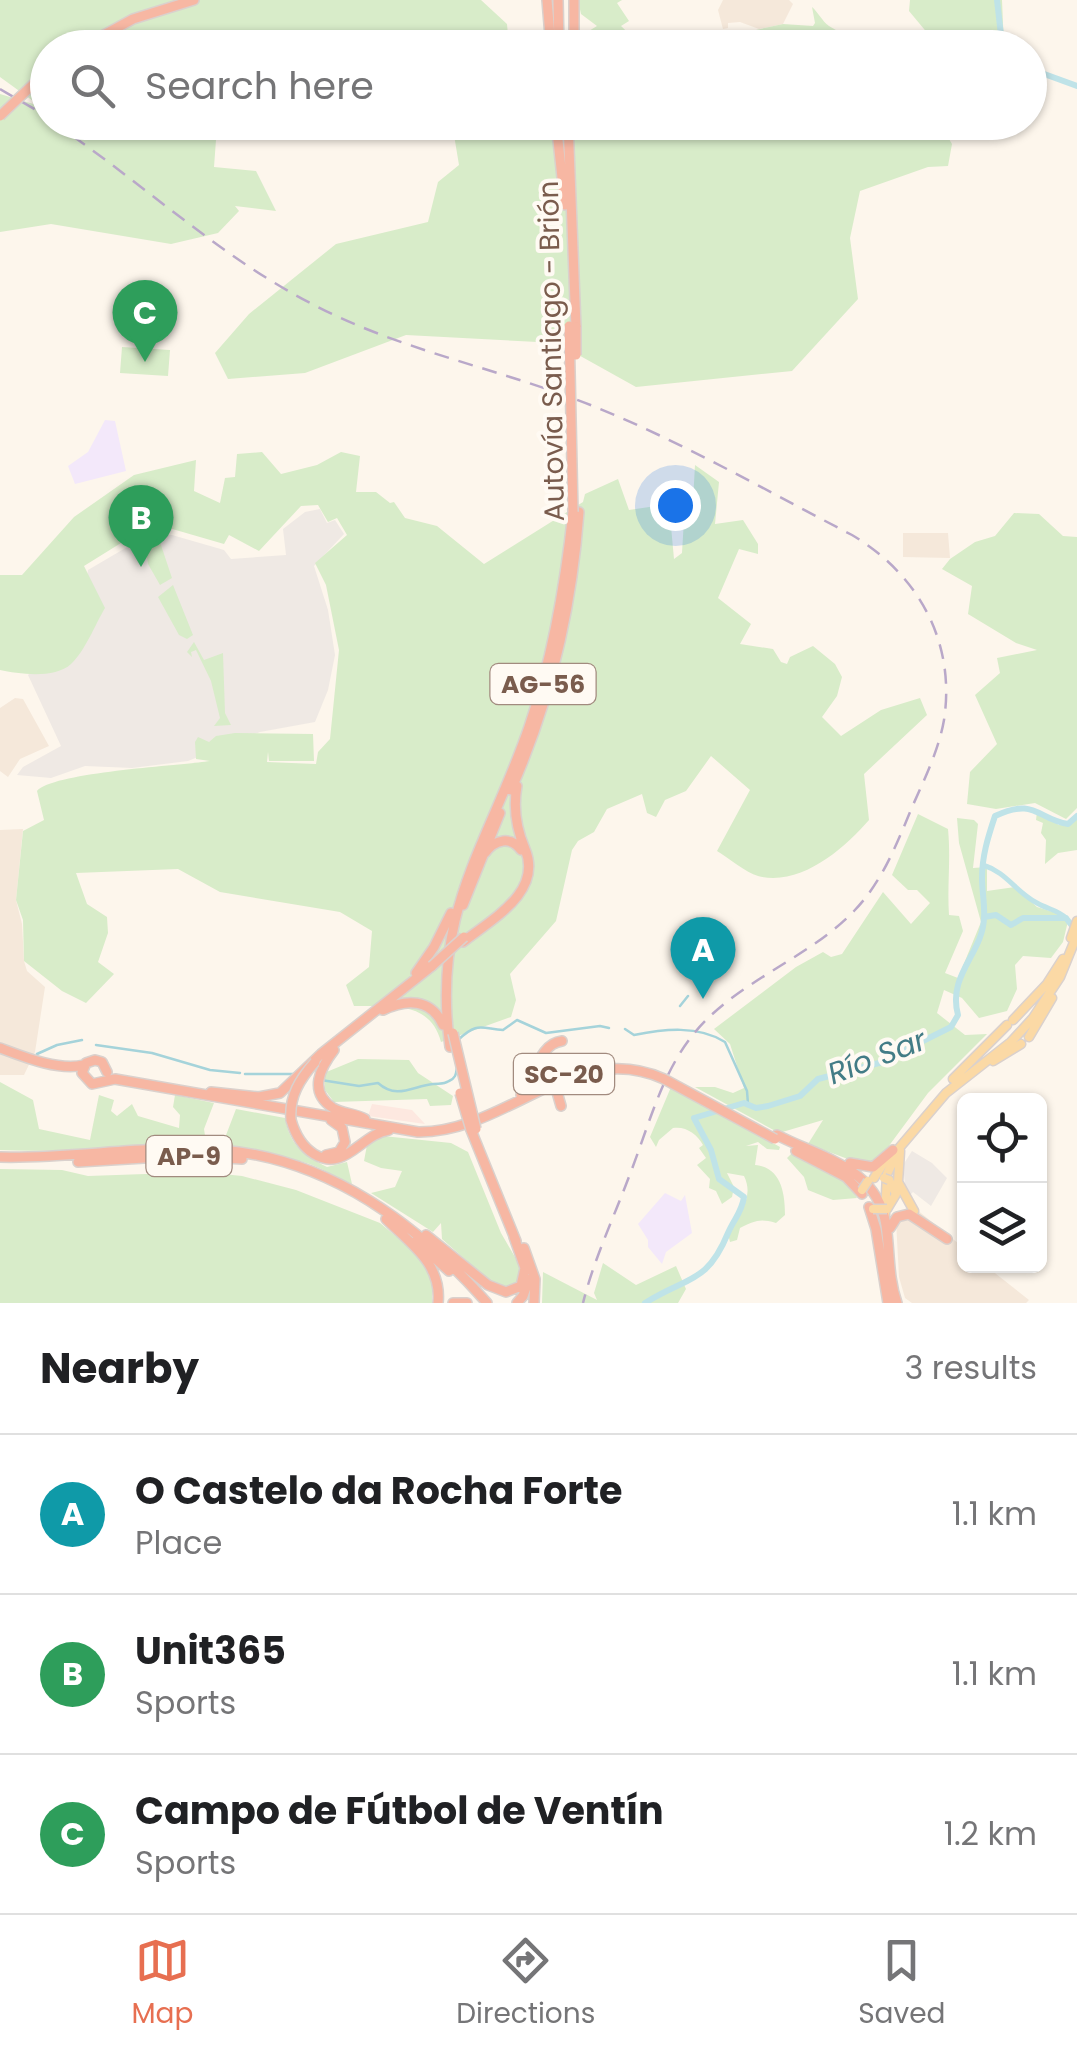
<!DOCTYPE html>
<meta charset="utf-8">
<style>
body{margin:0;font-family:Poppins,sans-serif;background:#f6f6f6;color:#202124}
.controls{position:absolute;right:30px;bottom:30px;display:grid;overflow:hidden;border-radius:15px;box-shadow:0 2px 8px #0004}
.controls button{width:90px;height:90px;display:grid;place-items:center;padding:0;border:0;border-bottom:2px solid #e0e0e0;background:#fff;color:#202124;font:50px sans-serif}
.you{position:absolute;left:675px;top:505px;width:35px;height:35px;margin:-25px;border:8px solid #fff;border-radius:50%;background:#1a73e8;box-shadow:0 0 0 15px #1a73e833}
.badge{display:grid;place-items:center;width:65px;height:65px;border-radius:50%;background:#e76f51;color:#fff;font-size:32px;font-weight:700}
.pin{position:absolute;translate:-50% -82px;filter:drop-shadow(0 2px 5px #0008)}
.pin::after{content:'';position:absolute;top:52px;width:35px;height:30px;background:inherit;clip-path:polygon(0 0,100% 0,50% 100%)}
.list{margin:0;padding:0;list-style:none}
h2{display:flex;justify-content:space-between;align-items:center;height:130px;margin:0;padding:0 40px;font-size:42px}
h2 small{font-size:32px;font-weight:400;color:#757577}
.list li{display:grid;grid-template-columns:65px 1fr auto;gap:30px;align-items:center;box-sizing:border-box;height:160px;padding:0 40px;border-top:2px solid #e0e0e0}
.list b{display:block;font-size:38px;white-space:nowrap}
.list p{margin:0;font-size:32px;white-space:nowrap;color:#757577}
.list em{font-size:32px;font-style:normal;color:#757577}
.icon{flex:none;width:55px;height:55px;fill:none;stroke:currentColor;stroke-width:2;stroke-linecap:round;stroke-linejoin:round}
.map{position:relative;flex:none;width:1077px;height:1303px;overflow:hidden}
.search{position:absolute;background:#fff;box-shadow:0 2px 8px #0004;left:30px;right:30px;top:30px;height:110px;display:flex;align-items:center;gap:25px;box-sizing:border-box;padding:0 35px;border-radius:55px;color:#757577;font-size:38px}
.sheet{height:610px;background:#fff}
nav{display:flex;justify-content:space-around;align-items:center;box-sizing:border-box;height:140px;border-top:2px solid #e0e0e0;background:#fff;font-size:28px;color:#757577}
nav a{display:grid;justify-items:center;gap:5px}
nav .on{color:#e76f51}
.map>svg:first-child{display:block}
.residential{fill:#f5e8da}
.commercial{fill:#fde8e0}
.industrial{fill:#efe9e4}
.education{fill:#f3e8fa}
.green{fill:#d8ecc9}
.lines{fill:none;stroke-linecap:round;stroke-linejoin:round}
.stream{stroke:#a5d3da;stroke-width:2.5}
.canal{stroke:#bfe3e8;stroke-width:5}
.river{stroke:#bfe3e8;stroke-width:6}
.primary-casing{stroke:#dad1cd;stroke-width:11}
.highway-casing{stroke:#dad1cd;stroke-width:12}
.primary{stroke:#fbd9a5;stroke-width:8}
.highway{stroke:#f7b7a3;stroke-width:9}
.rail{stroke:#b9a8c9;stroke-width:2.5;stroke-dasharray:15 10;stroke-linecap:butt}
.primary-bridge-casing{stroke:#dad1cd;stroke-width:11;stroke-linecap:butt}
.highway-bridge-casing{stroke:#dad1cd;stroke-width:12;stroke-linecap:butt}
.primary-bridge{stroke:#fbd9a5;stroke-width:8}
.highway-bridge{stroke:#f7b7a3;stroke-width:9}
.labels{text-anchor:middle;stroke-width:8;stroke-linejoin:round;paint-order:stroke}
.shield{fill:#fffaf3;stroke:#a28b7f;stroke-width:2.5}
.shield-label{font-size:25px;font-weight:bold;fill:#7a5c4d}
.street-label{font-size:28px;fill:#7a5c4d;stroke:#fffaf3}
.water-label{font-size:30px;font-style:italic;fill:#437c86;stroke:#fffaf3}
</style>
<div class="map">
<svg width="1077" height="1303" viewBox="0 0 1077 1303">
<rect width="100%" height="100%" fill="#fdf6ec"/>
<path class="residential" d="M723,0H789L793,4L783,24L759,29L740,22L728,23V28L723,29L718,10Z
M903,533H948L950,558L903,557Z
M15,698L23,699L49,746L20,759L8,777L0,771V708Z
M23,829L16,900L22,924L24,961L27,971L45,987L35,1052L24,1075H0V830Z
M916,1209L964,1248V1266H986L1029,1300L1026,1303H912L905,1298L899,1277L896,1220Z"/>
<path class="commercial" d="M372,1104L412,1110L425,1124L368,1116Z"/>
<path class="industrial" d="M320,509L327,523L335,520L344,534L314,566L328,610L335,655L328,690L315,722L260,732L188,761L132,768L85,766L51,778L17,775L23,767L61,746L28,675L80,625L88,570L146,536L172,535L224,550L231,559L286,555L283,529L305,512Z
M912,1151L932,1163L947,1178L931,1206L913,1192L910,1195L905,1185L903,1165Z"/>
<path class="education" d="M105,420L115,421L126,471L75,484L68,466L88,452Z
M665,1193L681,1201L685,1195L692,1233L666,1252L662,1264L648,1247V1240L638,1224Z"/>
<path class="green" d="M0,0H481L507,24L509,47L337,48L295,42L291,48H48V122L235,123L216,140L214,167L256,171L276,211L235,206L239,211L218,233L171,244L51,224L0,232V94L40,106L0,77Z
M578,0H622L617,3L629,21L621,26L643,47L561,48L597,26L581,14Z
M910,0H1002L1004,47H939L909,11Z
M812,7C818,12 822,21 829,26C846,37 875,46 894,47H678L783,24L813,26L815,23Z
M939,122L952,144L948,166L928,167L860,191L850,238L858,299L792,371L636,387L557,343L406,335L305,373L228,379L215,353L249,314L336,244L428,222L438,182L459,165L452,123Z
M122,347L170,350L168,376L120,373Z
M262,452L281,474L317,465L341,452L360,456L356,492H376L390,503L394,502L405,518L437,526L484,564L583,502L585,494L618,479L629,510L669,504L674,559L682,553L685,502L693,500L695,465L719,482L715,524L743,520L758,544V554L739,549L718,598L751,624L740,644L773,649L781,662L787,664L790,657L813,646L835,664L842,677L837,696L822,717L841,736L881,710L920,698L927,715L864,774L869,820C844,849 800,887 758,876C746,873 729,858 717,851L750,790L711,756L686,791L665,800L656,817L647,813L642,794L607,809L594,832L578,841L572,850L556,921L510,974L516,1000L511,1017L441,1042C430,1000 390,1007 354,1006L346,985L369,967L372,931L340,912L220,892L178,869L76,873L87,904L107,917L108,933L98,962L114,974L86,1003L62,991L24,961L23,920L16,900L23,831L44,820L37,791C54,772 177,766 210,761L196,759L195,742L198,737L209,742L216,736L235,733L313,734L314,761H269L268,752L267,762L316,764L318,752L330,739L339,650L326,585L315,563L347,535L337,518L328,522L318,505L301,506L259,551L229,535L224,544L162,526L121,543L84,566L105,608C95,625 85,651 71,664C55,679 19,674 0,670V575H22L74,517L134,475L196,460L194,491L220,503L225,478L235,477L237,454Z
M1014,513L1039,514L1063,536L1077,537V808L1066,819L1035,803L996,809L967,804L970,772L997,744L975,695L1000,673L997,658L1037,650L1016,643L968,614L972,586L942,569L950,559L975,542L995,536Z
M158,536L172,578L160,585L148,564L144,537Z
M173,585L193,635L187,639L179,635L158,597Z
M194,642L204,660L223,653L225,713L231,725L214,726L220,718L211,681L196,650L191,652L192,657L187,652Z
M1037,812L1059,825H1069L1077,818V850L1058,853L1045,864L1046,840L1041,833L1043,823L1036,820Z
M918,814L948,829C951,860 947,885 949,915L959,916L963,931L945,973L958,978L981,922L959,843L957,818L974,820L978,824L973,868L987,867V891L1015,887L1037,907L1069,917L1063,942L1051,958L1023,956L1015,965L1017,989L1007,1011L979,1018L962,998L944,990L937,1013L965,1035L987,1034L928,1093L877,1162L861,1164L808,1144L823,1120L779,1133L695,1087H715L733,1093L744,1088L730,1044L714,1029L796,967L823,952L831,957L842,954L883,892L911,924L930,903L917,890H908L892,875Z
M358,1059L409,1060L418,1073L453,1096L451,1105L430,1106L427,1099L334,1102L325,1090L324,1073Z
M0,1082L33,1100L39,1129L90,1140L99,1095L114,1100L111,1111L117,1116L132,1104L138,1116L179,1128L180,1115L173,1107L175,1095L214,1103L204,1129L206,1142L223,1143L236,1109L285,1118C290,1145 303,1155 327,1167L347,1162L352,1184C336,1177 320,1167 303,1162C203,1133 101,1155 0,1150Z
M671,1087L780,1147L779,1150L767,1149L758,1142L746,1146L758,1145L755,1165C781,1167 785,1193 785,1215L776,1223C759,1218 755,1221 740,1228L737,1240L730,1242L728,1234C738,1216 755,1198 744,1176L727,1173L734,1187L732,1197L722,1204L716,1191L709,1188L710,1179L697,1165L706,1158L699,1148L703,1145C697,1134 686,1126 673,1128L659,1140L656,1147L650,1137Z
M383,1136L451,1143L468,1152L501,1233L519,1264L520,1280L507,1287L491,1282L442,1239L441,1223L433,1232L371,1193L395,1187L402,1171L381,1168L364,1161L367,1145Z
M792,1153L847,1181L857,1198L833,1200L808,1190L804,1177L787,1158Z
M0,1169L62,1170L88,1176L202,1172L242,1176L296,1190L380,1223L410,1248L432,1275V1303H0Z
M603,1263L636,1285L676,1266L686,1289L678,1303H542L543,1272L597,1300L594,1293Z"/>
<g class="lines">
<path class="stream" d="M680,1006L688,996
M625,1029L634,1035C664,1029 698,1025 725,1042L747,1091L748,1104
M458,1040C477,1022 480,1028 503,1030L517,1020L546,1033L600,1026L609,1028
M96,1045L152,1053L210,1070L240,1073
M37,1054L57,1045L82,1040
M245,1074H294
M321,1080L359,1086L378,1083C397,1100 413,1086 433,1084C439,1083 443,1085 449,1081C456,1078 456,1074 457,1067"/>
<path class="canal" d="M983,865C1006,872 1016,892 1037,903C1047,909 1058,910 1066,918"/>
<path class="river" d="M997,0L1002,44L1010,48
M1030,65L1036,71L1077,86
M984,917L996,915L1011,925L1023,918H1066L1076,931
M645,1303C688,1276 707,1284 728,1233C734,1219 742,1212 744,1197L719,1179L711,1150L694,1118L744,1103L756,1108L768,1106L800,1096L818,1079L879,1063L951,1027L958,1015C947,975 983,953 984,918C985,905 982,891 982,878C982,856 988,837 995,816C1035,797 1037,819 1068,824L1077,816"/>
<defs>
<path id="primary" d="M1071,938L1077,921
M1013,1020L1047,984L1063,959
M1029,1037L1052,998
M993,1061L1021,1044
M953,1079L1007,1025
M900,1151L898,1182L914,1211
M874,1178L888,1156
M887,1209L896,1194L889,1180
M885,1215L887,1174L900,1147L946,1093L1011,1042L1033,1018L1060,977L1077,935"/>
<path id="highway" d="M547,0L551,48
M558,0L559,48
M80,48L133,19L194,0
M574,48V0
M556,122L565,205
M568,122L576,327
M511,790C550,702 572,608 579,512
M485,853C495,839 511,836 521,850
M463,905L500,813
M463,942C492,919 543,892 525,849C516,828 513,808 517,786
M416,973L434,947L451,913
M383,1010C406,999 431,998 443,1025
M450,1047C431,911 488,846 529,727C553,657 565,586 573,512
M0,1048C24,1057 58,1071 84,1065
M334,1050C320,1068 308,1092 333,1108C343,1114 355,1113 365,1119
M107,1072L102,1062L95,1060L86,1063L82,1073L92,1084L115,1079L418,1132C506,1133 574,1038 664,1079
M211,1092L259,1097L280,1093L321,1054L432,966
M521,1095C536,1078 538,1044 562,1041
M561,1106L557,1092L563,1082
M291,1120C295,1134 301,1146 314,1154C345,1173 361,1134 389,1130
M471,1130L516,1241
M777,1135C821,1158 877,1167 886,1225C890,1252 888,1277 897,1303
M796,1151L846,1177L862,1194
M326,1155L339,1152L345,1142L342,1128L331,1120
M192,1156L242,1159
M0,1157C74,1159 148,1144 222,1150C329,1159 419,1225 487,1303
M78,1162L177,1156
M850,1163L873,1167L893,1150
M869,1207L876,1229L888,1303
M386,1219C411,1244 442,1264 438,1303
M890,1228L897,1217L909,1214L947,1239
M426,1235L488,1285L506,1292L521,1286L525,1268L514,1237
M416,1241L449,1271
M524,1248L535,1279L534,1303
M453,1303H467
M517,1303L523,1296L529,1279"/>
</defs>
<use href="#primary" class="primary-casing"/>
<use href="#highway" class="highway-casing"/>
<use href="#primary" class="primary"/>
<use href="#highway" class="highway"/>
<path class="rail" d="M0,89L48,117
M52,122C141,181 218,256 314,305C402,351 501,369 593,406C682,442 767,491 852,535C918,574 956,642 944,720C939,749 925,778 913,805C897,843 883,881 854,911C807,960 734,982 692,1036C661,1075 648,1128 630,1174C614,1217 594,1259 583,1303"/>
<defs>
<path id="primary-bridge" d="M884,1178L889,1180
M862,1190L868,1181
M873,1209H887"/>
<path id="highway-bridge" d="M0,116L45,73
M569,326L573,512
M576,327V355
M432,966L464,937
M453,1033L476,1129
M664,1079L775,1139
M460,1093L471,1130
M291,1120C289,1096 300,1079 315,1062"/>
</defs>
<use href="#primary-bridge" class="primary-bridge-casing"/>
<use href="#highway-bridge" class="highway-bridge-casing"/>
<use href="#primary-bridge" class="primary-bridge"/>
<use href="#highway-bridge" class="highway-bridge"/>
</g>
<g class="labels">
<g class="shield">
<rect x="490.5" y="664" width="105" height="40" rx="8"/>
<rect x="514" y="1054" width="100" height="40" rx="8"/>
<rect x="146.5" y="1136" width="85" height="40" rx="8"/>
</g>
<g class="shield-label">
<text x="543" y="693">AG-56</text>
<text x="564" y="1083">SC-20</text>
<text x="189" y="1165">AP-9</text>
</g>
<g class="street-label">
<text transform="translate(551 351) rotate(-91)" y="10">Autovía Santiago - Brión</text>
</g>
<g class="water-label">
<text transform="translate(877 1057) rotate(-21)" y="10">Río Sar</text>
</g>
</g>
</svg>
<div class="controls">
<button><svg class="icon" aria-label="locate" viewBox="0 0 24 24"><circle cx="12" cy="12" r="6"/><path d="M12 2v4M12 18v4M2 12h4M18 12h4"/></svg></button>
<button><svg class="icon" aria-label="layers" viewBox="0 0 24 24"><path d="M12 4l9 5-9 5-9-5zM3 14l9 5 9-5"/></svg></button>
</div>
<div class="you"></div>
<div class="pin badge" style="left:703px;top:999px;background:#0f9aa8">A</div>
<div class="pin badge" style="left:141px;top:567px;background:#2e9e5b">B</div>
<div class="pin badge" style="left:145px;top:362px;background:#2e9e5b">C</div>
<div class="search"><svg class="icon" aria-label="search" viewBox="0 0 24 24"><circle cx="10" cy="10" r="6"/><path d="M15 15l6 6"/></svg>Search here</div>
</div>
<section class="sheet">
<h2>Nearby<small>3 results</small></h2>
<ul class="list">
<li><span class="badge" style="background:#0f9aa8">A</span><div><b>O Castelo da Rocha Forte</b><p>Place</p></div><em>1.1 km</em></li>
<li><span class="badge" style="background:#2e9e5b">B</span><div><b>Unit365</b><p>Sports</p></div><em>1.1 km</em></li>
<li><span class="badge" style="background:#2e9e5b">C</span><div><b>Campo de Fútbol de Ventín</b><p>Sports</p></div><em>1.2 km</em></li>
</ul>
</section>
<nav>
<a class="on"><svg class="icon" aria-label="map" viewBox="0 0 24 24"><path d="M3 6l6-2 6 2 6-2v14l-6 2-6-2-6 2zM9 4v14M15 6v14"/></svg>Map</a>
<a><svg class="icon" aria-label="directions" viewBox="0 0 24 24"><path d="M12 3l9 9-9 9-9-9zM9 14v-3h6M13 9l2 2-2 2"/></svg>Directions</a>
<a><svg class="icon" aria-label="saved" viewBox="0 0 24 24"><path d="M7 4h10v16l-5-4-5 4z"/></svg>Saved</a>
</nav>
